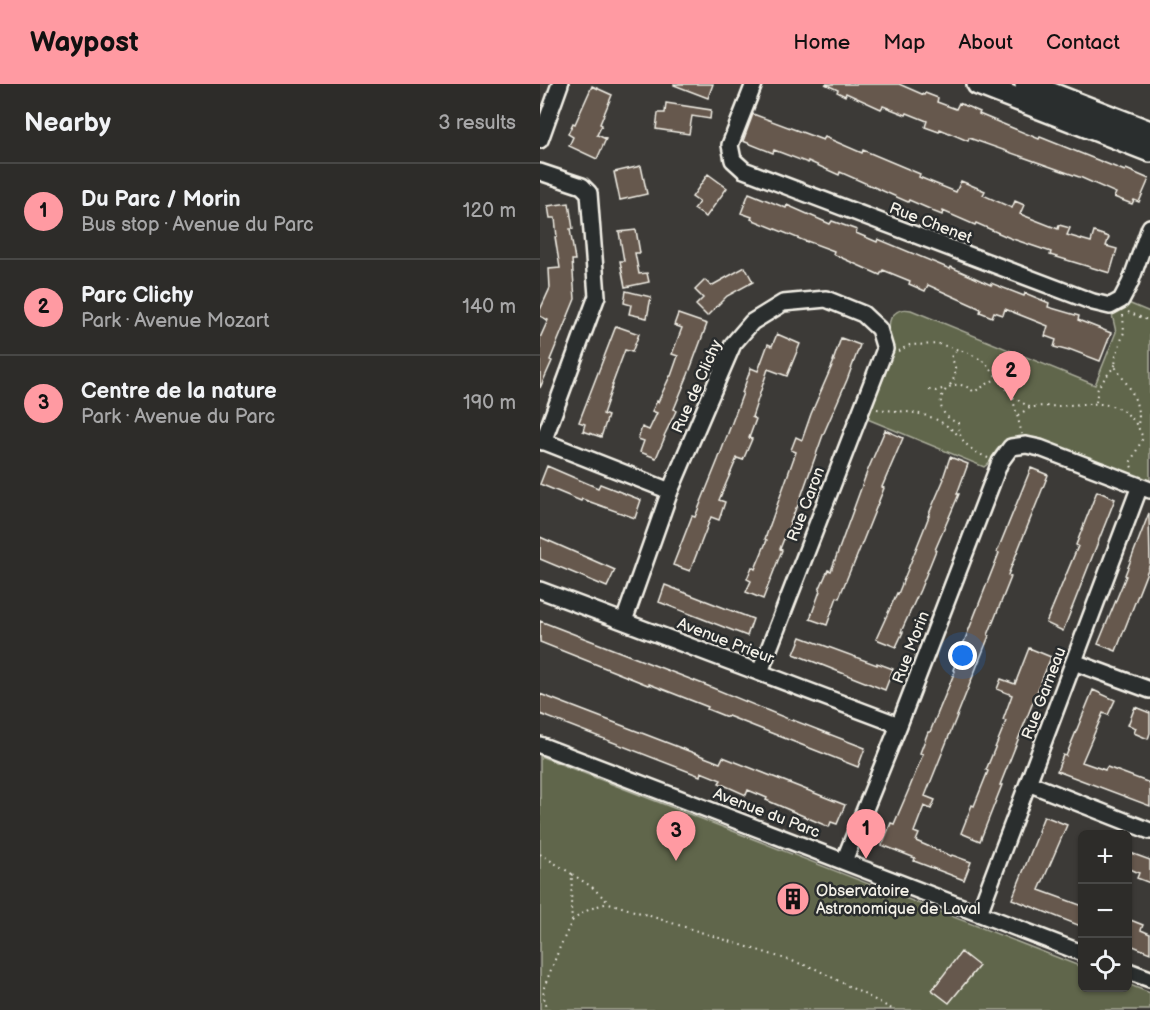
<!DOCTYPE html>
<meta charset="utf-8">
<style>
body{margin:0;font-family:"Balsamiq Sans",sans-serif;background:#393835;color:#f1f3f6}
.controls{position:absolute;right:18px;bottom:18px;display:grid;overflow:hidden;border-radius:9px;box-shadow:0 2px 4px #0004}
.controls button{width:54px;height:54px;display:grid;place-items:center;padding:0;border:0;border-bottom:2px solid #484846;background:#2d2c29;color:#f1f3f6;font:30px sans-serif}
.you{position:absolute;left:423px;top:572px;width:21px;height:21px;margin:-15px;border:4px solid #fff;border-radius:50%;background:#1a73e8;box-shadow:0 0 0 9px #1a73e833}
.badge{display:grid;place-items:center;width:39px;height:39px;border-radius:50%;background:#ff9aa2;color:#111;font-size:20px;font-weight:700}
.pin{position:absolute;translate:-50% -50px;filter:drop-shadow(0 2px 3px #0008)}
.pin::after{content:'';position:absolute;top:32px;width:21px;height:18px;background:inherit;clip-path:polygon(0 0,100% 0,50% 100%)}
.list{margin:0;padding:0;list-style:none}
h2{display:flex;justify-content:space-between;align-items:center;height:78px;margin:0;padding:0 24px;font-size:26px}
h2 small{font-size:20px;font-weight:400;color:#a7a7a8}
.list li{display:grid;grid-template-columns:39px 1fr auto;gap:18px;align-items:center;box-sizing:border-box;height:96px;padding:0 24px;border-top:2px solid #484846}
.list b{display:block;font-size:22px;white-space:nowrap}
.list p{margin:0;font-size:20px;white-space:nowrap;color:#a7a7a8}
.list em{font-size:20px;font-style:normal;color:#a7a7a8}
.icon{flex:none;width:33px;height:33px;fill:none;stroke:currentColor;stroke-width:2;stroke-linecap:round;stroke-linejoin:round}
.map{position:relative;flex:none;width:610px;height:926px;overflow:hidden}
header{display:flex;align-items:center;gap:36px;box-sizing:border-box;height:84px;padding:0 30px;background:#ff9aa2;color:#111}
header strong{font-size:28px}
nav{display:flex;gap:33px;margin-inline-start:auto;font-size:21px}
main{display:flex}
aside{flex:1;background:#2d2c29}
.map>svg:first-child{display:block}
.green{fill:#60664c;stroke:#aaac9a;stroke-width:1.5}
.building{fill:#66584d;stroke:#f4f1e8;stroke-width:1.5}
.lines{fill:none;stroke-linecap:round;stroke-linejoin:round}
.street-casing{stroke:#f4f1e8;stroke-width:20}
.secondary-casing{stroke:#f4f1e8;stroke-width:26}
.path{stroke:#f4f1e8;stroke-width:2;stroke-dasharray:1.5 4.5;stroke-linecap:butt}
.street{stroke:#2a2d2e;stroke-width:15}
.secondary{stroke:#2a2d2e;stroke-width:21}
.labels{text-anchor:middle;stroke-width:5;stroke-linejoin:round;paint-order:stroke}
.street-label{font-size:16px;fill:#f4f1e8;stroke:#2a2d2e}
.poi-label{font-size:16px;fill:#f4f1e8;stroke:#2a2d2e;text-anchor:start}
</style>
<header>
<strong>Waypost</strong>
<nav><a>Home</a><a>Map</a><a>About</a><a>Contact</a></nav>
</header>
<main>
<aside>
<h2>Nearby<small>3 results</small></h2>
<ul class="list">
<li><span class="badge">1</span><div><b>Du Parc / Morin</b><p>Bus stop · Avenue du Parc</p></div><em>120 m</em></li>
<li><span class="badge">2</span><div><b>Parc Clichy</b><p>Park · Avenue Mozart</p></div><em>140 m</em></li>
<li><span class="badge">3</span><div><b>Centre de la nature</b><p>Park · Avenue du Parc</p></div><em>190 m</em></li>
</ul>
</aside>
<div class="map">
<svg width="610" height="926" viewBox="0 0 610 926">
<rect width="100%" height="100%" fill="#3c3a37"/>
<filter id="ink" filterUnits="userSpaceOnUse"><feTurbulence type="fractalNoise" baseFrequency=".0167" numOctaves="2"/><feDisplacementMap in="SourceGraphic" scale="12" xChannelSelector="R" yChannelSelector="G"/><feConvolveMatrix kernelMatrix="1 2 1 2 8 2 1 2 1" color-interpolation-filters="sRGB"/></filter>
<g filter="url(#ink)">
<path class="green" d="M581,216L610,228V402L475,357C448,363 459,373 444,383L325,334C335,311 350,287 351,262C352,253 346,244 351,234C356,226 362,224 371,226L555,301L576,248L570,222Z
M0,672L542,883V904H588V900L610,909V926H0Z"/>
<path class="building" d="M134,0H173L168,14L134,1Z
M285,0H359L384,11L385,9L398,14L397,18L416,25L419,19L440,28L439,30L499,55L500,53L585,87L586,85L609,95L599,118L594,116L592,120L574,113L576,109L542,94L429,54L428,57L400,45L399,48L385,43L387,37L367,29L366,31L343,22L341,25L306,9L305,12L297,8L298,6Z
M52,2L72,11L60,40L62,41L57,51L66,55L57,75L29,62L33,53L28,50L33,39L35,40Z
M126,19L171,26L170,35L152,32L149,50L116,45L118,29H125Z
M213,30L283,56L285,53L322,69L323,66L380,90L379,93L416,108L421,97L445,107L443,111L472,124L475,117L484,121L480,130L518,145L519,141L530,144L527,151L551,158L554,148L569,153L566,162L577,165L570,189L510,171L511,168L470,154L436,139L435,141L403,127L402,131L392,127V126L369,116L368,118L300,88L299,91L268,77V79L234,66L233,69L203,57Z
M101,82L107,110L80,116L74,88Z
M168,90L187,104L166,133L154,125L159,118L152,113Z
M209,109L246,124L247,121L290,140L292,137L317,146L316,149L337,158L338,155L410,185L411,183L451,201V199L484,212L485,209L509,219L508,223L539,232L538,236L571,249L560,277L529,265V267L514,263L516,256L505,252L508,242L465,225L463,231L454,228L452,233L440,228L441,225L388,201L385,207L369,200L370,197L343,186L340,191L293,170L294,167L267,157V158L211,135L212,133L201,129Z
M29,119L33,145H30L35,176H32L35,215L10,276L12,277L0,304V254L8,236L0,232V226L10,204L9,185L20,184L15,153H17L15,134H10L8,122Z
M96,146L100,169H95L99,190L107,189L109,198L85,203L80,177H84L79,148Z
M205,183L213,198L187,212L167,232L156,221L163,214L155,206L165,196L171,202Z
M86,207L111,213L107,234L89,230L91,221L84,219Z
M138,230L167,240L148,291L134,325L136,327L124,352L125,353L116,374L100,368L104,357L98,355L102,343L109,346L117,329L112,327L117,317L118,318L130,292H131L138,272L132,270L142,244L134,241Z
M76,242L99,250L92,268L85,266L72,301H73L63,330L68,332L61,353L43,347L45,340L39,338Z
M237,250L260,260L247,292L228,285L212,333L216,335L209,354L212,355L203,376L197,374L179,416L185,418L179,436L171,433L150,487L133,481L152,432L155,433L178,376L203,309H202L211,284L218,287L228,260L232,262Z
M301,254L320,261L307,296L283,351L257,424H256L240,465L242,466L223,515L206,508L211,497L207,495L212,483L215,485L227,456L225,455L256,368L251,366L256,353L262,356L271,330L294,277H293Z
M345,346L363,354L342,403L344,404L313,482H312L299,514L297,513L287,541L270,535L280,507L279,506L288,486L291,487L327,388Z
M410,373L428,380L417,410H419L395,466H396L380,506L361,548H363L356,563L336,555L357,509L358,510L384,445L389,432H388L404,395L403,394Z
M7,382L58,404L60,400L101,416L95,434L42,415L41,417L0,400Z
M491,384L508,391L468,491L471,493L448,551L449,552L385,712L395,716L391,725L384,722L374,748L379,750L376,757L411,772L412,771L431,778L424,796L374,777L375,774L342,761L351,739L354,740L369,705L383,670L380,669L388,648H390L415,587L413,586L459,469L457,468Z
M557,407L575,415L523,547L506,539L538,462L536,461Z
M609,429L610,480L576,567L558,560L586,492L585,491Z
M0,453L75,486L67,503L0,475Z
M125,501L213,535L207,552L119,518Z
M0,537L168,602L253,637V636L325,664L318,683L188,632L187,633L167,625L168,623L109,600L108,601L0,558Z
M261,553L337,581V579L353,585L345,606L254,570Z
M489,564L511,573L460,701H462L440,757L421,749L432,721L434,722L448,687L446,686L466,637L463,636L472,611L457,605L461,595L475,600Z
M553,606L575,616L568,631L563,629L542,678L565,686L567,683L610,699V722L517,687L523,671L526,672Z
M0,610L180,679L183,673L305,721L297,740L291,738L289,743L226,716L227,714L208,706L206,711L179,699L181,696L161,688L160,692L0,630Z
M595,623L610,629V649L608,655L594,649L596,644L588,641Z
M504,732L527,741L499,806L543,822V843L472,815L499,748L498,747Z
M588,768L610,776V799L597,794L599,789L588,784Z
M588,835L603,841L601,846L610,850V869L588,860Z
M421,868L439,882L409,919L392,906Z"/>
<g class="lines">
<defs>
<path id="street" d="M214,0L190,61L193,76L204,86L553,218L570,222L581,216L590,199L610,143
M0,56L20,0
M0,88L42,102L49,109L57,212L3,358
M0,356L130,407
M0,506L359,641
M84,537L130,407L165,325L193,260L212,238L243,219L286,215L323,230L339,245L345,265L220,588
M534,578L610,606
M0,661L542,869
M488,699L610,747
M304,777L359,641L460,378L471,363L486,361L500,364L610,406
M439,829L600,402
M588,887L610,895"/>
<path id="secondary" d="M438,0L610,67
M486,0L610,48"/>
</defs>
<use href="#street" class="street-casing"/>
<use href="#secondary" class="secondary-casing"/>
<path class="path" d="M588,228L610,237
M583,231L584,248L575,275L576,284L591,306L596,318L599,333L598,341
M358,267L370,261L399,260L429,269L445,278L472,312L482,350
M410,301C417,291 417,284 411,273L418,264
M389,306L396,307L405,304
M473,313L491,324
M556,318L558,303L576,280
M337,325C370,329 391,326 417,350
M478,331C481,329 486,326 490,324C498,321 510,323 519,322C555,319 587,312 603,354L590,379L593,386
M448,374C432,367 418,358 418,339C383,326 408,284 434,308L457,294
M0,770L32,790L31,823L32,837L20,863L3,906L6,926
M32,790L52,803L69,819L274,884L354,926
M32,837C43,828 54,822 69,819"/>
<use href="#street" class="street"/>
<use href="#secondary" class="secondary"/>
</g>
</g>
<defs>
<symbol id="building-disc" viewBox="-11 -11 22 22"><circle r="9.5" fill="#ff9aa2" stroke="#2a2d2e"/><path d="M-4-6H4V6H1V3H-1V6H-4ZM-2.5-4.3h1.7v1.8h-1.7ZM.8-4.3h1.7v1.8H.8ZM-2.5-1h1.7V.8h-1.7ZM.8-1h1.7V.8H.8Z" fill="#111"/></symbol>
</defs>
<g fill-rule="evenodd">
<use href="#building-disc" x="234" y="796" width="38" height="38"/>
</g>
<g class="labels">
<g class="street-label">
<text transform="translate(391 138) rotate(21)" y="6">Rue Chenet</text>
<text transform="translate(156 302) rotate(-66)" y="6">Rue de Clichy</text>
<text transform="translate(265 420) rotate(-69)" y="6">Rue Caron</text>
<text transform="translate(186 556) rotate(21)" y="6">Avenue Prieur</text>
<text transform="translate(370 563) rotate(-69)" y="6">Rue Morin</text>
<text transform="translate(503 609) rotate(-69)" y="6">Rue Garneau</text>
<text transform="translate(227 728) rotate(21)" y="6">Avenue du Parc</text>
</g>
<g class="poi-label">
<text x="276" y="812">Observatoire<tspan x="276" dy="18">Astronomique de Laval</tspan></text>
</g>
</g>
</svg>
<div class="controls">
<button>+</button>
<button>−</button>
<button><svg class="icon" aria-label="locate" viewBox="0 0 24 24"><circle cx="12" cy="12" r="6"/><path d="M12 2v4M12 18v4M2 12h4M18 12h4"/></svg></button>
</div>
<div class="you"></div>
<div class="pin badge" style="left:326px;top:775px">1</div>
<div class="pin badge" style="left:471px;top:317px">2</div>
<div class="pin badge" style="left:136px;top:777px">3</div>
</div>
</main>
